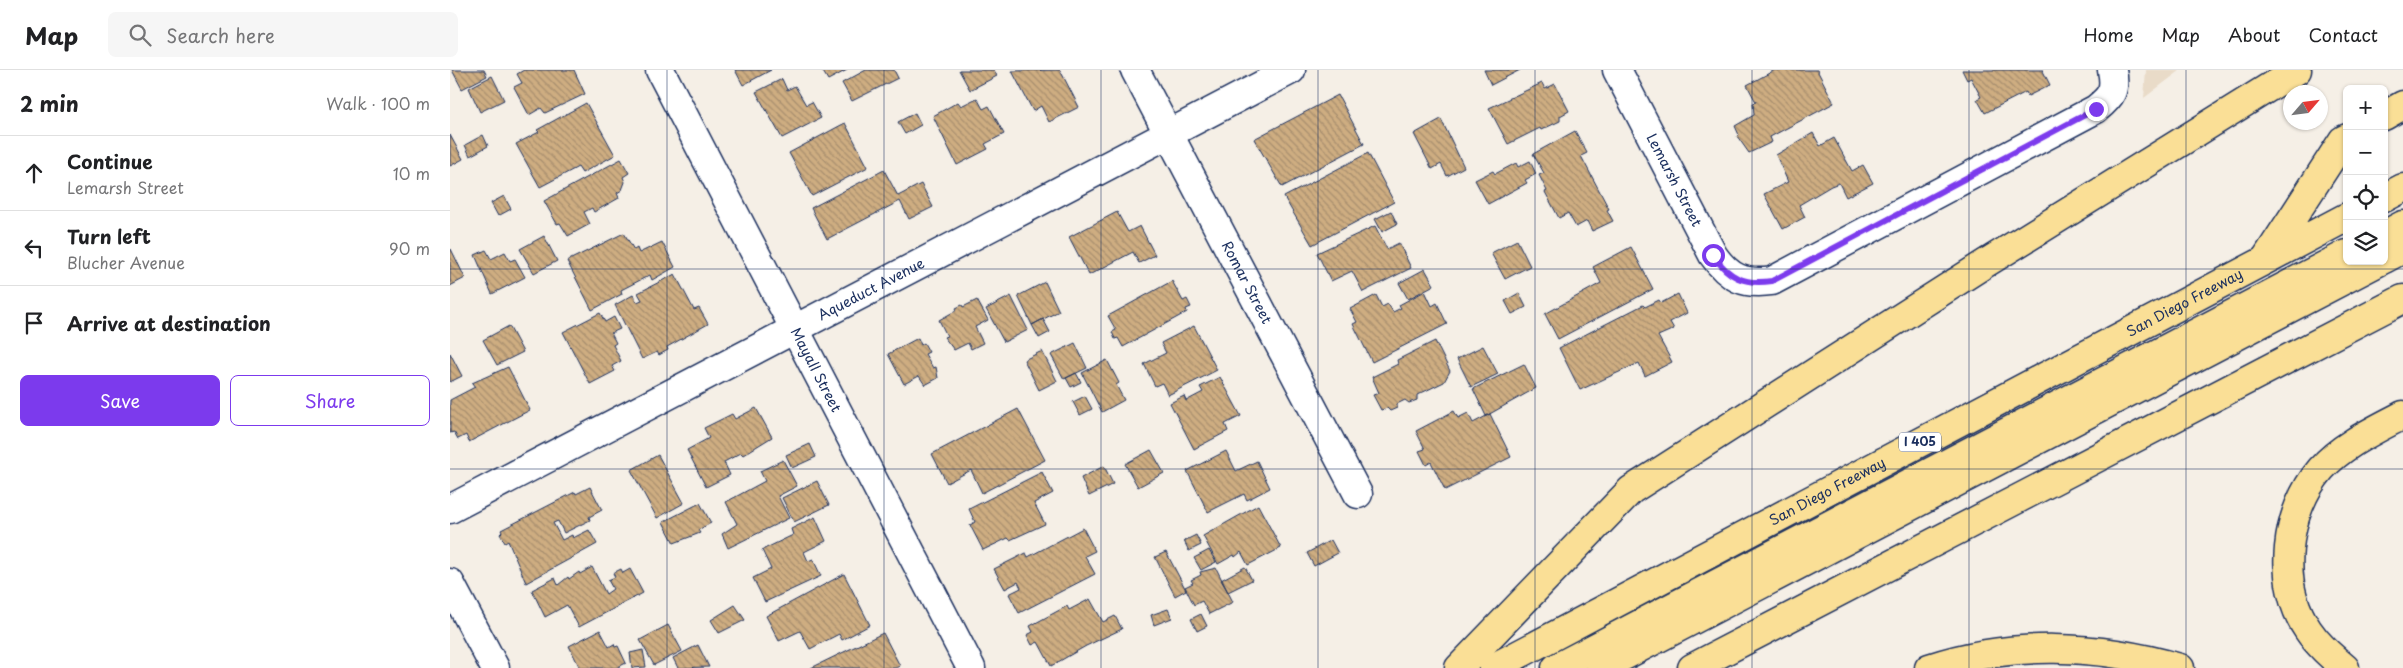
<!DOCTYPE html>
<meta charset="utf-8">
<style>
body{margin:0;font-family:"Playpen Sans",sans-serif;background:#f6f6f6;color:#202124}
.controls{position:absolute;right:15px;top:15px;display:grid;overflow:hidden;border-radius:8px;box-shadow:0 1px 4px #0004}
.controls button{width:45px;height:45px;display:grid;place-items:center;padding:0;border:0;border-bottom:1px solid #e0e0e0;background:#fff;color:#202124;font:25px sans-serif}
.compass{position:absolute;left:1833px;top:15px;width:45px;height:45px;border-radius:50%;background:#fff;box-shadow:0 1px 4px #0004;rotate:62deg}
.stop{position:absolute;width:15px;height:15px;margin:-11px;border:4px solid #7c3aed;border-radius:50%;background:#fff}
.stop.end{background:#7c3aed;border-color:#fff;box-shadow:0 1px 5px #0008}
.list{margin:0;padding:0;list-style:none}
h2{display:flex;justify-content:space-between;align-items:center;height:65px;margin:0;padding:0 20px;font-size:21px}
h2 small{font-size:16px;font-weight:400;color:#757577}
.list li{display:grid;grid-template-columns:32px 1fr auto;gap:15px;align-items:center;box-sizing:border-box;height:75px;padding:0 20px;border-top:1px solid #e0e0e0}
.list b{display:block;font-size:19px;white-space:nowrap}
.list p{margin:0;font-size:16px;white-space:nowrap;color:#757577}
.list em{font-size:16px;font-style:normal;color:#757577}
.actions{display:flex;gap:10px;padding:15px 20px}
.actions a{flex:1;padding:11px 0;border:1px solid #7c3aed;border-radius:8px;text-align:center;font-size:18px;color:#7c3aed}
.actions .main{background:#7c3aed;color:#fff}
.icon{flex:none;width:28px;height:28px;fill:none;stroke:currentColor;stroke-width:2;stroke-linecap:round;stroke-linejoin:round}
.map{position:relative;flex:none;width:1953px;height:598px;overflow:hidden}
header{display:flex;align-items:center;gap:30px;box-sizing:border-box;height:70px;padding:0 25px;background:#fff;border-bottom:1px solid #e0e0e0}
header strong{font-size:24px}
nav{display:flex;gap:28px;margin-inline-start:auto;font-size:18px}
.search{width:350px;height:45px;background:#f6f6f6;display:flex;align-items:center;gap:12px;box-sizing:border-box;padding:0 18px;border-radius:8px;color:#757577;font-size:19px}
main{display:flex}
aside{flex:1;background:#fff}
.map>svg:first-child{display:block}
.built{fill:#e9dbc8}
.building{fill:url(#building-back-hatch);stroke:#1b2f5e}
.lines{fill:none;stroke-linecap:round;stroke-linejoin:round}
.street-casing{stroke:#1b2f5e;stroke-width:31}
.highway-casing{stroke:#1b2f5e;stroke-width:31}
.street{stroke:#fff;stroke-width:28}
.highway{stroke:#fadf96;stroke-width:28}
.route{stroke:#7c3aed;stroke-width:6}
.grid{fill:none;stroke:#1b2f5e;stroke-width:1;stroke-opacity:0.55}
.labels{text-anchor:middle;stroke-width:4;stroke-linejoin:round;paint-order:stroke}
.shield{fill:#fff;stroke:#5f6d8e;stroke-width:1}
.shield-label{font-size:12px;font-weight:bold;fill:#1b2f5e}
.street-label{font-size:14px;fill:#1b2f5e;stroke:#fff}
</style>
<header>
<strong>Map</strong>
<div class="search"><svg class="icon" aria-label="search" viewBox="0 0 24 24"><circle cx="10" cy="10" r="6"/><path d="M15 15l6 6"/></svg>Search here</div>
<nav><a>Home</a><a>Map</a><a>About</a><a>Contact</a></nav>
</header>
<main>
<aside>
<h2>2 min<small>Walk · 100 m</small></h2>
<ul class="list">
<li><svg class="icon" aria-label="ahead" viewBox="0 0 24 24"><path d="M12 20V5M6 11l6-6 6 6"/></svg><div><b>Continue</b><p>Lemarsh Street</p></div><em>10 m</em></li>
<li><svg class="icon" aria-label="left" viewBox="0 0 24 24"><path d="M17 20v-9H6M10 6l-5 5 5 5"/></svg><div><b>Turn left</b><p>Blucher Avenue</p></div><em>90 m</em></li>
<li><svg class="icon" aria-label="arrive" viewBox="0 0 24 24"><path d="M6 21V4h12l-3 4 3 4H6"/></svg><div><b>Arrive at destination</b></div></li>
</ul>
<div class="actions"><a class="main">Save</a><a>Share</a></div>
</aside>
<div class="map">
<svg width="1953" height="598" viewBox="0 0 1953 598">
<defs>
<pattern id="building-back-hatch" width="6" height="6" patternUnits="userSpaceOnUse" patternTransform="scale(1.25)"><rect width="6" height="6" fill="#cead81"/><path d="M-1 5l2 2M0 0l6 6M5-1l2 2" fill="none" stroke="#a68d6d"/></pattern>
</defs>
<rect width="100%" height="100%" fill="#f5efe6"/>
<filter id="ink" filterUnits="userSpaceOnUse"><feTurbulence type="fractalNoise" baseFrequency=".02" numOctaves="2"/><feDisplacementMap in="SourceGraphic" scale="10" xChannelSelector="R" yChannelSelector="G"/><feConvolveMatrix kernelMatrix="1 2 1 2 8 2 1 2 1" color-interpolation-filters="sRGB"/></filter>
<g filter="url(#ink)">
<path class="built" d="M1696,0H1731L1694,28Z"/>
<path class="building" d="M2,0H34L37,6L12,19Z
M74,0H124L135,24L95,43L91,38L79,45L64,17L72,13L67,4Z
M285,0H321L293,15Z
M372,0H397L378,10Z
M444,0L448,8L402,31L392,13L416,0Z
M509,0H544L547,6L520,20Z
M610,0L629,37L599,52L591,36L583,41L562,1Z
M1034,0H1070L1041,15Z
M1325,0H1367L1384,33L1320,67L1322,72L1299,83L1287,66L1289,65L1285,56L1304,45L1303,33L1306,32L1297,15Z
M1512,0H1594L1593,1L1600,15L1578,26L1576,22L1535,43L1527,29L1531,27L1521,8L1517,10Z
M42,6L54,30L30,42L19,18Z
M332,9L337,20L345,16L356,35L362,32L371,48L332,68L306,22Z
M1092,13L1095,19L1105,14L1119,41L1110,46V51L1091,60L1090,58L1058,74L1039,38Z
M888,25L914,74L832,117L804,69Z
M527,28L533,39L539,36L554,64L535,74L538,79L507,95L483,46L508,32L511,36Z
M136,33L165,85L132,103L128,97L90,117L66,74L89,62L87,60Z
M465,43L471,55L455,64L448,52Z
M991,49L1014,97L997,106L991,94L982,99L964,64Z
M395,53L418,97L362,126L339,83Z
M1125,61L1137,83L1131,86L1159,139L1157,140L1163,151L1142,161L1137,151L1126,157L1118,143L1109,148L1095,122L1097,121L1089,105L1094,103L1083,84Z
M1363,63L1370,76L1384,68L1402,101L1413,95L1423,113L1396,127L1389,113L1381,116L1349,135L1355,147L1333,159L1314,124L1338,112L1326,85Z
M0,65L13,89L0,96Z
M33,65L38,76L20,86L15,75Z
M918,83L944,132L862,175L834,127Z
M171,89L179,103L173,107L175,112L172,120L167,123L169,128L144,142L142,138L134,142L140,154L118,166L110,153L107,154L94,131Z
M1080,91L1086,104L1075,110L1077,113L1038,134L1025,110L1043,101L1045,104L1066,93L1068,97Z
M434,100L448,126L471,114L483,137L459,149L450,131L377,169L361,138Z
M54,126L61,139L48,146L41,133Z
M941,141L947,154L932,162L925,149Z
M667,142L678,162L690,156L705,185L689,193L683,182L639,205L619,167Z
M925,156L937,179L949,173L961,198L913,222L902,201L881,211L867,183Z
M174,163L184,180L187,178L189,183L212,172L225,197L202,210L200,205L171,220L172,224L142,240L117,191Z
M94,166L107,191L84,203L70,179Z
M1067,170L1080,196L1055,209L1041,183Z
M1181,177L1203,219L1108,269L1095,244L1151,213L1143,197Z
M1,179L15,208L0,216V180Z
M36,180L41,189L55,182L60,191L65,189L75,207L42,224L25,185Z
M975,199L984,215L958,229L949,213Z
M225,204L244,240L249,238L258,254L217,277L218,280L209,285L207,282L192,289L165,235L183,225L187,232L192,230L188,223Z
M722,211L733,231L737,229L741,237L736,239L737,242L673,277L668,268L665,269L662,262L666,260L658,246Z
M595,212L609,241L582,255L568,226Z
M975,221L982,236L987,233L997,254L922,292L903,254L907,252L900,239L926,225L932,237L938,234L943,242L951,238L949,235Z
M1069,223L1076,237L1062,244L1055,231Z
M1228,224L1237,243L1220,252L1224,259L1208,266L1222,292L1195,306L1189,293L1130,320L1109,278L1193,235L1195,237L1209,230L1211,233Z
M561,226L578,260L554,272L536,239Z
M527,230L538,250L525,257L533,273L521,279L518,273L504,280L494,267L497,266L489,250L507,240L506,238L512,235L513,237Z
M150,243L155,252L164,247L170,259L161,263L166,273L163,275L171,291L162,296L165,301L140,314L113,262Z
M593,249L600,262L589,268L582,255Z
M59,256L73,282L47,295L33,270Z
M744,256L767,300L718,325L712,313L705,316L694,294L716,283L711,273Z
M468,268L471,275L474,273L479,282L475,284L483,298L486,297L488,308L475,315L469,306L454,314L438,284Z
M985,271L1000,301L994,312L967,325V330L959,333L955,330L947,334V338L940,341L937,338L931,340L923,325L929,323L922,307L948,294L947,290Z
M625,273L637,298L614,309L601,285Z
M1033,276L1048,304L1021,317L1007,289Z
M592,281L607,311L589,320L574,290Z
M0,283L12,306L0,312Z
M657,290L669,313L666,315L674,330L652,342L632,303Z
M1074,294L1086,318L1036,346L1023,319Z
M58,297L80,340L19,372L16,365L8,369L4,362L0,363V330L25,317L22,313Z
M626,303L631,312L621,317L616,308Z
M770,307L791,346L775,354L778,361L744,379L720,333L734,326L736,331L753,322L750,317Z
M635,326L642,339L630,345L623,332Z
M306,338L322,367L293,385L291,383L274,392L280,405L256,417L237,380L259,368L254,358L282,344L285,349Z
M568,339L595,390L532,423L521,400L497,413L482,384Z
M1004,341L1008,348L1018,343L1023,353L1040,344L1061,387L995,420L981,392L976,395L969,381L975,379L966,361Z
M360,374L366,387L342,398L336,385Z
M701,380L714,403L688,417L675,394Z
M776,381L786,401L807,391L820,418L797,430L794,424L758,442L737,401Z
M208,385L234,433L207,448L181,400Z
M333,390L347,416L328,426L339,448L278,478L272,464L287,454L276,432L315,411L310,401Z
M654,396L663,414L639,426L631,408Z
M592,402L603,423L584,433L595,454L560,470L558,468L533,480L520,455L525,452L519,439Z
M367,411L379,435L344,452L332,428Z
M140,417L152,440L139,447L140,450L114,463L108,451L103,453L112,470L122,465L123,468L139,460L147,474L76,513L58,471L55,473L50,464L52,462L51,460L125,422L126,424Z
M250,433L261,453L248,460L250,463L224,473L213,452Z
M808,435L831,478L798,495L791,482L785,487L784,485L768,494L753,466Z
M365,447L376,471L354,482L358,491L363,489L371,506L315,532L303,508L321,499L312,480L343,465L341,459Z
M633,458L645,481L635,486L645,504L569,543L559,524L571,518L568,512L555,519L544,499L576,483L578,487Z
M746,465L751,475L739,481L734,471Z
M881,470L888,483L864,496L857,483Z
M759,480L766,492L751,500L744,488Z
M716,482L736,520L725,526L705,487Z
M142,497L156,524L163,519L158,510L165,507L163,503L171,499L173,503L180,499L193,523L129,557L117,535L95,547L82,520L105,508L108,515L118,507L119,509L129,502L130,504Z
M795,497L802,510L778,522L771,510Z
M766,498L783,532L759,544L752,531L744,535L735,517L743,513L741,510L751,505L750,502Z
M394,504L420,555L392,570L389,564L360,579L350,561L329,571L316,546Z
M640,529L653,552L665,546L672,559L636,576L601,596L588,572L582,575L577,565L583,562L580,556L617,536L619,540Z
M285,535L295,550L269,563L261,550Z
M718,539L722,548L704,555L701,545Z
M751,544L757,556L747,561L741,549Z
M218,555L232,581L204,595L190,570Z
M150,560L159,577L164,574L165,577L168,576L176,593L166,598H130L119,576Z
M433,563L450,596L447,598H361Z
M248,575L259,597L228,598L223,588Z
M193,580L196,597L182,598L180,583Z"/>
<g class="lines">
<defs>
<g id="street">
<path id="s1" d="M210,0L521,598"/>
<path id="s2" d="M685,0L908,424"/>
<path id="s3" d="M1167,0L1263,185C1279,208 1294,215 1322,211L1646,39C1662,26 1666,20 1662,0"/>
<path id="s4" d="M0,439L841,0"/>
<path d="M0,513L45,598"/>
</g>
<g id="highway">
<path d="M1934,46L1953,35"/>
<path d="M1934,128L1953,118"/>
<path d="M1934,165L1953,155"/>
<path d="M1817,187L1893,70L1897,68"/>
<path d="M1934,189L1953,179"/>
<path d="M1009,598L1181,420L1536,193L1847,0"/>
<path id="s5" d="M1043,598L1897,147"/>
<path d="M1106,598L1897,184"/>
<path d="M1151,598L1930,191"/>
<path d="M1242,598L1953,229"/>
<path d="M1479,598C1560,571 1649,574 1730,598"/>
<path d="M1895,598C1881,586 1868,575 1858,560C1826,513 1835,441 1871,399C1892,375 1925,360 1953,345"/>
</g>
</defs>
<use href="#street" class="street-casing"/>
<use href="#highway" class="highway-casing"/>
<use href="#street" class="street"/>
<use href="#highway" class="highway"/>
</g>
</g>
<g class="lines" filter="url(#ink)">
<path class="route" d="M1263,185C1279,208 1294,215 1322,211L1646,39"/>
</g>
<path class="grid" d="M217,0V598M434,0V598M651,0V598M868,0V598M1085,0V598M1302,0V598M1519,0V598M1736,0V598M0,199H1953M0,399H1953"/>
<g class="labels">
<rect class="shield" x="1449" y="362.5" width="42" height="19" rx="4"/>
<g class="shield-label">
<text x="1470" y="376">I 405</text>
</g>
<g class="street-label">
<text dy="5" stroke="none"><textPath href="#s3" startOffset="124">Lemarsh Street</textPath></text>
<text dy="5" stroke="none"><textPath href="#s2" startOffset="240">Romar Street</textPath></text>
<text dy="5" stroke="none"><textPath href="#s4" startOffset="475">Aqueduct Avenue</textPath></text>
<text dy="5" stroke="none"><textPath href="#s5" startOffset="782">San Diego Freeway</textPath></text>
<text dy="5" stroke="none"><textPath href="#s1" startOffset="338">Mayall Street</textPath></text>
<text dy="5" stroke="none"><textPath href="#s5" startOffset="378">San Diego Freeway</textPath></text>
</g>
</g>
</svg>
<div class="controls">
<button>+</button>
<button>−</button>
<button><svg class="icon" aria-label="locate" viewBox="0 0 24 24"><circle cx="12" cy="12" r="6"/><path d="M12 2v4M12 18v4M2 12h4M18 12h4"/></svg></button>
<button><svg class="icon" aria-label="layers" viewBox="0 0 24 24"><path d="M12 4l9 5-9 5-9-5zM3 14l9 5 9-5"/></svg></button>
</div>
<svg class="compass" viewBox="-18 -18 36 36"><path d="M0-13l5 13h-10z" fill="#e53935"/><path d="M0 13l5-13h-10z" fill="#757577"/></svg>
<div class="stop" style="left:1263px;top:185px"></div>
<div class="stop end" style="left:1646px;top:39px"></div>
</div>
</main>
